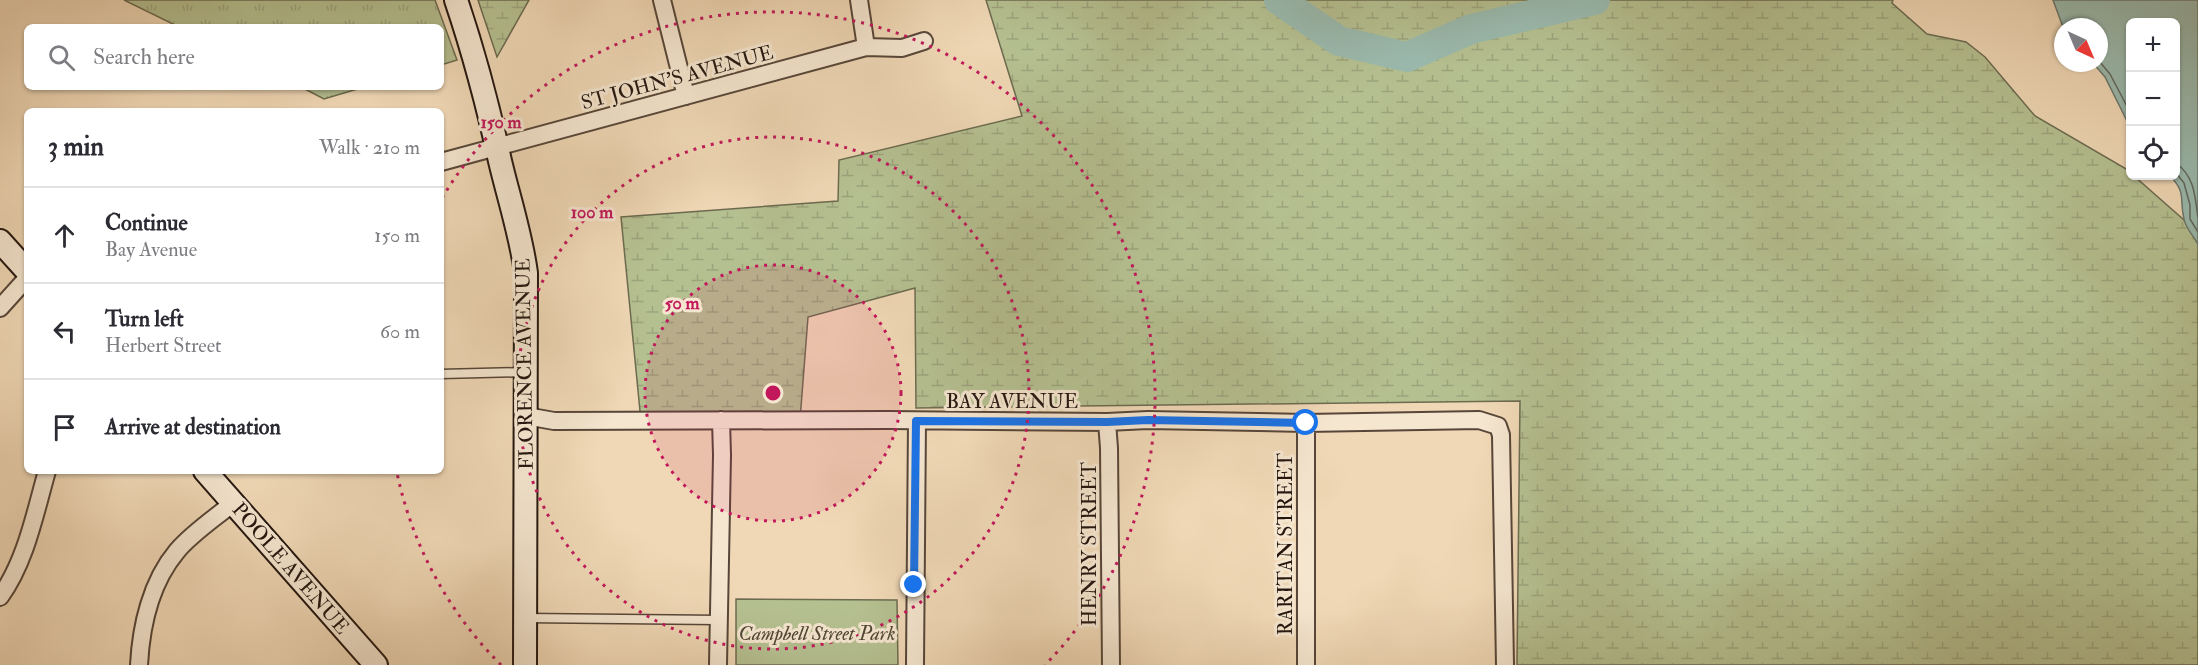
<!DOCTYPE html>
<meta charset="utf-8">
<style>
body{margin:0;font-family:"IM FELL Double Pica",serif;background:#f7f7f7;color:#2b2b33}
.controls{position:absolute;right:18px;top:18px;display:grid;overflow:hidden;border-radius:9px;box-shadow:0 2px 4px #0004}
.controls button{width:54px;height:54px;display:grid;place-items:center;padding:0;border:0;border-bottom:2px solid #e1e1e2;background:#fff;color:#2b2b33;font:30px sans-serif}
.compass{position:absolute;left:2054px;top:18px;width:54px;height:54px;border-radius:50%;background:#fff;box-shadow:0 2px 4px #0004;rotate:136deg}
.stop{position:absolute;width:18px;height:18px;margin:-14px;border:4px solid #1a73e8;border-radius:50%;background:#fff}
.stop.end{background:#1a73e8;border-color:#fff;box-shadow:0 2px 6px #0008}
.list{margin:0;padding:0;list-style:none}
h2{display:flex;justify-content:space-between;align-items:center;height:78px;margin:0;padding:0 24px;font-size:26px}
h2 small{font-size:20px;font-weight:400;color:#7c7c81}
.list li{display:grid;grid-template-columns:39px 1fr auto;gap:18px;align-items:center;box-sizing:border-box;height:96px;padding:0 24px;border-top:2px solid #e1e1e2}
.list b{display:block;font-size:22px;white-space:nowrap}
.list p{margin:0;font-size:20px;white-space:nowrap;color:#7c7c81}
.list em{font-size:20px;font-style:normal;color:#7c7c81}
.icon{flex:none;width:33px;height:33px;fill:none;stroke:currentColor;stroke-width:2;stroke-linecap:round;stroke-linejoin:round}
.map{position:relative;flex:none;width:2198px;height:665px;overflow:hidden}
.search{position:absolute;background:#fff;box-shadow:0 2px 4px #0004;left:24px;top:24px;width:420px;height:66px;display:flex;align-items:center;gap:15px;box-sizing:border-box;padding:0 21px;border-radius:9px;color:#7c7c81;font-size:22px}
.panel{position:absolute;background:#fff;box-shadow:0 2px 4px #0004;left:24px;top:108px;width:420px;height:366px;border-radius:9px}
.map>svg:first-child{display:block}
.grass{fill:url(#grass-tufts);stroke:#6c6b50;stroke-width:1.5}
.wetland{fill:url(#wetland-marsh);stroke:#6c6b50;stroke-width:1.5}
.park{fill:#b5c091;stroke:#6c6b50;stroke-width:1.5}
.water{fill:#9abaae;stroke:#6b786e;stroke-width:1.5}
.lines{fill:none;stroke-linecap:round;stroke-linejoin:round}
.shore{stroke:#5f685e;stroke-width:1.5}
.river{stroke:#9abaae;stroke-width:30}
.lane-casing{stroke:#574639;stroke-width:11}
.street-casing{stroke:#574639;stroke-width:20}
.secondary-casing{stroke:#24160f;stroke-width:26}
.lane{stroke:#f5e6d0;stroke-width:8}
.street{stroke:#f5e6d0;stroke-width:16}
.secondary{stroke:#f5e6d0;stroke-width:22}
.route{stroke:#1a73e8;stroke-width:8}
.ring{fill:none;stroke:#c2185b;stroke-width:3;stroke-dasharray:3 6}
.labels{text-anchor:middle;stroke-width:6;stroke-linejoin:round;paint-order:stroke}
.street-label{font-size:20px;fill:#24160f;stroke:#f5e6d0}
.park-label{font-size:20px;font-style:italic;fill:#504936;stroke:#f5e6d0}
.centre{fill:#c2185b;stroke:#f5e6d0;stroke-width:3}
.ring-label{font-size:18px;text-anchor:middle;font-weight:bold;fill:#c2185b;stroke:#f5e6d0;stroke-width:6;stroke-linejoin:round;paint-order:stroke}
</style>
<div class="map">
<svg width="2198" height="665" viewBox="0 0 2198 665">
<defs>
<pattern id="grass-tufts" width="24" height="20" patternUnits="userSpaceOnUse" patternTransform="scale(1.5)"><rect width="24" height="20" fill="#b5c091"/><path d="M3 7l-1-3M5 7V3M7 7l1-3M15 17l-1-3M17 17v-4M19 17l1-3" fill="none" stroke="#9ca47c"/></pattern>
<pattern id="wetland-marsh" width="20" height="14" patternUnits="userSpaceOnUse" patternTransform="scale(1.5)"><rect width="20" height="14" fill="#b5c091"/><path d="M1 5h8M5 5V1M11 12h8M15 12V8" fill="none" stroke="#9ca47c"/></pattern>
</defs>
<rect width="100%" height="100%" fill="#f0d8b6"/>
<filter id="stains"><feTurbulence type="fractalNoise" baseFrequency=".00333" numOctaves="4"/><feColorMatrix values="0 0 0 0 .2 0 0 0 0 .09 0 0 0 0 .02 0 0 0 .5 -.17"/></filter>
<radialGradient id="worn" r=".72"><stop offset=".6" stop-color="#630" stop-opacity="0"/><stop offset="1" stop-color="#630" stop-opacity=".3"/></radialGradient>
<path class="grass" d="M124,0H435L457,60L441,65V27H179Z
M301,87H364L324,99Z"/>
<path class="wetland" d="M478,0H529L497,57Z
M986,0H1893L1892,3L1927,34L1966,42L1985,57L2035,116L2128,170L2130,176H2134L2184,220L2198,244V665H1517L1520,401L916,408L915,288L808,317L800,420L641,421L621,217L838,201L839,160L1022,116Z"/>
<path class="park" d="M736,599L897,600L898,665H736Z"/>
<path class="water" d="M2053,0H2198V244C2194,237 2185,227 2184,219C2179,199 2187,193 2170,176H2176V22H2130V127L2105,77L2093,63H2099V27H2063Z"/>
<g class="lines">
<path class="shore" d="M2099,61L2110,74L2130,112
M2176,163C2195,177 2195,197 2198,218
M2176,173L2184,183L2190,205V219L2198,232"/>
<path class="river" d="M1279,0L1339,41L1407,57L1471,29L1595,0"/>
<defs>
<path id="lane" d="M441,374L525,372
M525,618L719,620"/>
<path id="street" d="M662,0L686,96
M859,0L866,47
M441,162L866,47L902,48L924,41
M0,308L27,278
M526,416L554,421L888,420L1107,422L1148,420L1306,423L1479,420L1498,426L1501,435L1505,665
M1107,422L1109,448L1111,665
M0,597C26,561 35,513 47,471
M139,665C141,626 151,582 177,551C192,533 215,518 233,503
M718,665L722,455L721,420
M915,665L917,421
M1306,665V423"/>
<path id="secondary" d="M456,0C474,53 488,106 500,161C509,199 521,235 526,273L525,665
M0,241L27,271
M205,471L376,665"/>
</defs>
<use href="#lane" class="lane-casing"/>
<use href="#street" class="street-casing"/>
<use href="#secondary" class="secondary-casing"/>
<use href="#lane" class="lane"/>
<use href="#street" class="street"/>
<use href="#secondary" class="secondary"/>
</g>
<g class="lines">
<path class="route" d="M914,585L916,421L1107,422L1148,420L1306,423"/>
</g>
<circle cx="773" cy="393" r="128" fill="#c2185b" fill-opacity=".12"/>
<g class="ring">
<circle cx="773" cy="393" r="128"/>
<circle cx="773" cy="393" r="256"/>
<path d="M501 665A384 384 0 0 1 397 473M442 198A384 384 0 1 1 1045 665"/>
</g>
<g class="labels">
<g class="street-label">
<text transform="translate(677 77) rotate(-15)" y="7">ST JOHN'S AVENUE</text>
<text transform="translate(524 364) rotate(-91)" y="7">FLORENCE AVENUE</text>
<text x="1012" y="408">BAY AVENUE</text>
<text transform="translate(1089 544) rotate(-90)" y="7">HENRY STREET</text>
<text transform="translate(1285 544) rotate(-90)" y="7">RARITAN STREET</text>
<text transform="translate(291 568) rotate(49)" y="7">POOLE AVENUE</text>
</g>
<g class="park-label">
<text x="817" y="640">Campbell Street Park</text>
</g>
</g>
<circle cx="773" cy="393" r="9" class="centre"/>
<g class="ring-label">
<text x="501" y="128">150 m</text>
<text x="592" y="218">100 m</text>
<text x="682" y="309">50 m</text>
</g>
<rect width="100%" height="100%" filter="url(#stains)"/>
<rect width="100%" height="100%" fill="url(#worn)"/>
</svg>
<div class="controls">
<button>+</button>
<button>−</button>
<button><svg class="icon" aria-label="locate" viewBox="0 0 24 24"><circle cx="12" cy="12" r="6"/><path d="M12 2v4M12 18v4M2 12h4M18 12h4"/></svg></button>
</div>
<svg class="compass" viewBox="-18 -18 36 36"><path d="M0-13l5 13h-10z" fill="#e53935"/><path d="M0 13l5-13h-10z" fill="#7c7c81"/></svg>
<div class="stop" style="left:1306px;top:423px"></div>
<div class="stop end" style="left:914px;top:585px"></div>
<div class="search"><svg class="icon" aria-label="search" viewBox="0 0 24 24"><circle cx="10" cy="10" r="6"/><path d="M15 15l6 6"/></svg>Search here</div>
<section class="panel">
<h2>3 min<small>Walk · 210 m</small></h2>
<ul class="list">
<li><svg class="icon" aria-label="ahead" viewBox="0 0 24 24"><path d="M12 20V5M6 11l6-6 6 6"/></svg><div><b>Continue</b><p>Bay Avenue</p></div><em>150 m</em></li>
<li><svg class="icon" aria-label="left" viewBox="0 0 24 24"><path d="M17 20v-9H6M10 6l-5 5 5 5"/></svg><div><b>Turn left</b><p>Herbert Street</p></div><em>60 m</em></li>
<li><svg class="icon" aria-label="arrive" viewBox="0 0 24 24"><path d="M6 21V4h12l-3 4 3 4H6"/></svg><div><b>Arrive at destination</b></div></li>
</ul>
</section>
</div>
